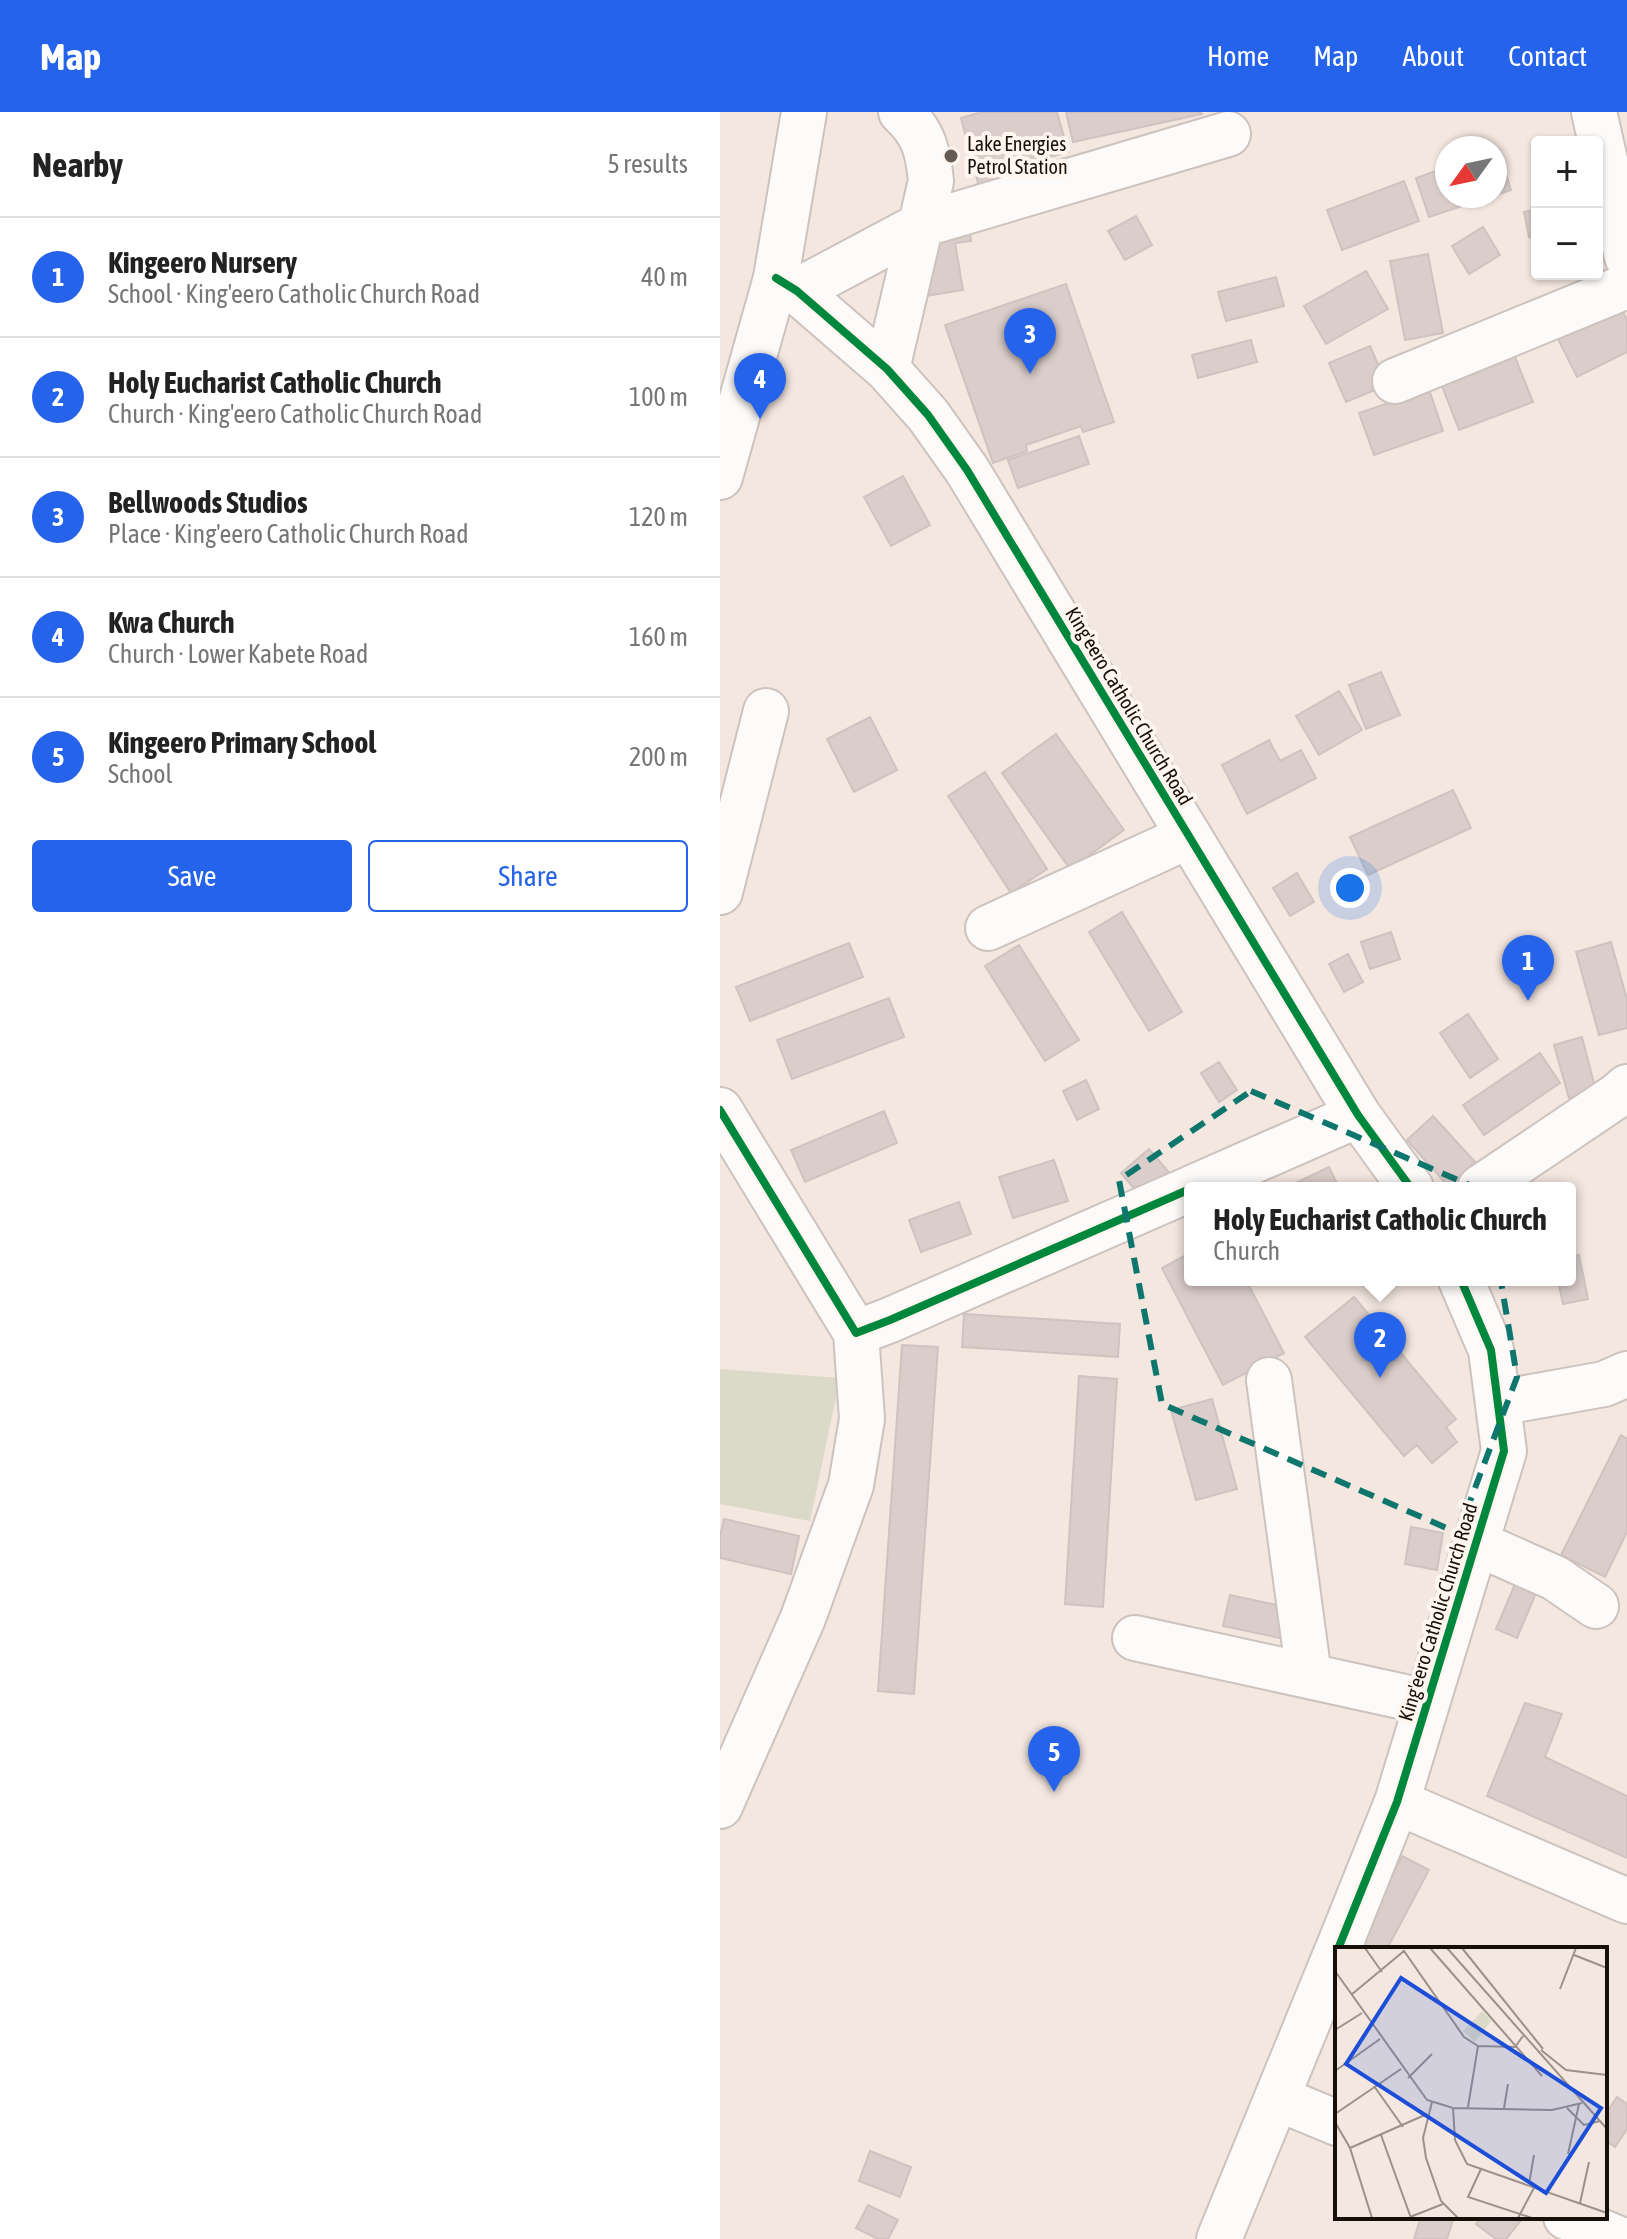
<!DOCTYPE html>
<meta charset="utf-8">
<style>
body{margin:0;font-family:"Asap Condensed",sans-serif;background:#f2f2f2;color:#222}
.controls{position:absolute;right:24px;top:24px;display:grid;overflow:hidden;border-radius:8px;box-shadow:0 2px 6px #0004}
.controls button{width:72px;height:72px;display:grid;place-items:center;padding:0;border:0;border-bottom:2px solid #e0e0e0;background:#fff;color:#222;font:40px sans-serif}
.compass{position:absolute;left:715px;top:24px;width:72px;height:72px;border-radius:50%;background:#fff;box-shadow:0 2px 6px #0004;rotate:237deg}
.you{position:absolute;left:630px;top:776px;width:28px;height:28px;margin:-20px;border:6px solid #fff;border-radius:50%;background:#1a73e8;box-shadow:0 0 0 12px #1a73e833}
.badge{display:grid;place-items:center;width:52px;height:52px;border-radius:50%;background:#2563eb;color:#fff;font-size:26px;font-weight:700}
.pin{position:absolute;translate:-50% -66px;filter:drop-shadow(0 2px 4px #0008)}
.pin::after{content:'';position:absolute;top:42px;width:28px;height:24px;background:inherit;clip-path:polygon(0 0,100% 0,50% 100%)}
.popup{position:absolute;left:464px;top:1070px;width:392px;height:104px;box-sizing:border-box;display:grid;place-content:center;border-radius:8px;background:#fff;filter:drop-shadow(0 2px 6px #0005);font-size:26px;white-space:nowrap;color:#767676}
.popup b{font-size:30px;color:#222}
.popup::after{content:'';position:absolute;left:50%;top:100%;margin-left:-16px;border:16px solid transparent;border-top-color:#fff}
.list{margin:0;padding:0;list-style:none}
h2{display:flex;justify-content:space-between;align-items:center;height:104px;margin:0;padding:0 32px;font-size:34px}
h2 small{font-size:26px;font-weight:400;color:#767676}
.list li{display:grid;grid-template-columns:52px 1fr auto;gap:24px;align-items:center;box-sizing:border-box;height:120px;padding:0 32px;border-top:2px solid #e0e0e0}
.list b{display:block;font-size:30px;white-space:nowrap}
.list p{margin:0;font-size:26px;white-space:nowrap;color:#767676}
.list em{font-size:26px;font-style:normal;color:#767676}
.actions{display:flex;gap:16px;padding:24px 32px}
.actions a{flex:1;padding:18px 0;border:2px solid #2563eb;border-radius:8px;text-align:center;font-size:28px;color:#2563eb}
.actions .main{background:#2563eb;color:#fff}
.map{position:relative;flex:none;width:907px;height:2127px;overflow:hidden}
header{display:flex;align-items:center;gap:48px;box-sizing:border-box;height:112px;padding:0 40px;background:#2563eb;color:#fff}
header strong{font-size:38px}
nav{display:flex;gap:44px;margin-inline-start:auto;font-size:28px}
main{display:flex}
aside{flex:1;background:#fff}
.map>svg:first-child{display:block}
.green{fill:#dbd9c8}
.building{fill:#dacdca;stroke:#cec3c0;stroke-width:2}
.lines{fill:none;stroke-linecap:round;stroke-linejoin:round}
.minor-casing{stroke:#cdc3be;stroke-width:48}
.major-casing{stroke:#cdc3be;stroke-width:48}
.minor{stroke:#fdfbfa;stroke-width:44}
.major{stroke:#fdfbfa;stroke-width:44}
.cycleway-casing{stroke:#fff6f0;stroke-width:13}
.cycleway{stroke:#00873e;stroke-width:8}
.marked{fill:none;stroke:#0f766e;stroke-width:6;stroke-dasharray:16 10;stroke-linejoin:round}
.poi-dot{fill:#645b55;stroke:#fff6f0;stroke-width:3}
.labels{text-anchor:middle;stroke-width:8;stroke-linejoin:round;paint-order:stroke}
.poi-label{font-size:20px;fill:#160f0a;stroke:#fff6f0;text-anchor:start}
.street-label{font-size:20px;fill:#160f0a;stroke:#fff6f0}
.inset-road{fill:none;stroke:#9b918a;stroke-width:2}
.view{fill:#1d4ed8;fill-opacity:0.15;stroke:#1d4ed8;stroke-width:4}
.inset-edge{fill:none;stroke:#160f0a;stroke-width:4}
</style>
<header>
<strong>Map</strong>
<nav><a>Home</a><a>Map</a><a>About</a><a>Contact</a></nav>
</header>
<main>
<aside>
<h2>Nearby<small>5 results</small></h2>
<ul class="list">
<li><span class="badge">1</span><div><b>Kingeero Nursery</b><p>School · King'eero Catholic Church Road</p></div><em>40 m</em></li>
<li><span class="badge">2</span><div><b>Holy Eucharist Catholic Church</b><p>Church · King'eero Catholic Church Road</p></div><em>100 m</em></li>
<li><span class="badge">3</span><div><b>Bellwoods Studios</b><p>Place · King'eero Catholic Church Road</p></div><em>120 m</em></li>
<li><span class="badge">4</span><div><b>Kwa Church</b><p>Church · Lower Kabete Road</p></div><em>160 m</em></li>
<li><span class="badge">5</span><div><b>Kingeero Primary School</b><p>School</p></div><em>200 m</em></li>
</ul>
<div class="actions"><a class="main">Save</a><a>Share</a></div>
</aside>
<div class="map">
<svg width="907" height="2127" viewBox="0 0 907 2127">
<rect width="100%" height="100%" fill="#f4e7e0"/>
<path class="green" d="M0,1257L120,1266L90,1409L0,1392Z"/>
<path class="building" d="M262,0H337L348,40L292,55L297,74L261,82L241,6Z
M346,0H481L482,2L353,30Z
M778,38L791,78L775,83V39Z
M727,55V84H772L709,105L696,66Z
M684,69L699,109L622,138L607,98Z
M817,97V123L809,125L804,100Z
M416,104L432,133L405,148L388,119Z
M763,115L780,143L749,162L732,134Z
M250,119L251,129L235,131L243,178L188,187L206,126Z
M708,142L723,221L685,228L670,149Z
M646,159L668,197L606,232L584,194Z
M556,165L564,194L506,209L498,180Z
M346,172L394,310L363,320L361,314L306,333L307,339L273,351L225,213Z
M900,194L907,208V240L857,265L837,225Z
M531,228L537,250L478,266L472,243Z
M650,234L667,273L626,290L609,251Z
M795,245L813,290L739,318L722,274Z
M709,277L723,319L654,343L639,301Z
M359,324L369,352L298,376L288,348Z
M183,364L210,413L171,434L144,385Z
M661,560L680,603L646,617L629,573Z
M619,579L642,618L599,643L576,604Z
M150,605L177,658L134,680L107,627Z
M336,622L404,718L350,757L282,661Z
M549,628L560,649L581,638L596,666L527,702L502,653Z
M265,660L327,757L291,781L228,684Z
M733,678L751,716L648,763L630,725Z
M577,761L594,790L570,804L553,776Z
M402,800L462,900L429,919L369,820Z
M671,820L680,847L650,857L641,830Z
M891,830L907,887V916L879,923L856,840Z
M129,831L143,865L30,909L16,875Z
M299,833L359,928L325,949L265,854Z
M628,842L643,870L624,880L609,852Z
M169,886L184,925L72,967L57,928Z
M748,902L778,947L750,966L720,921Z
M862,925L876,979L849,986L834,933Z
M820,941L840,971L764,1023L743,993Z
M499,950L517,978L499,990L481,961Z
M366,968L379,997L357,1008L343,979Z
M164,999L177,1031L85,1070L71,1038Z
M713,1004L755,1050L729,1075L687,1028Z
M429,1037L451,1063L423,1087L401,1061Z
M334,1048L348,1089L293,1106L279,1065Z
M609,1055L619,1076H565Z
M239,1090L251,1122L201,1140L189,1108Z
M470,1141V1168H526L564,1241L503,1273L442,1156Z
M859,1143L868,1187L843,1192L838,1168H850V1145Z
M634,1185L736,1307L726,1315L737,1330L712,1351L697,1333L684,1344L585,1225Z
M244,1202L400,1212L398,1245L242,1235Z
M182,1233L218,1235L194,1582L158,1579Z
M359,1264L397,1267L383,1495L345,1492Z
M492,1287L517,1377L476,1388L451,1298Z
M901,1323L907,1327V1420L885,1465L841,1443Z
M4,1407L79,1424L71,1462L0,1446V1424Z
M691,1415L723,1421L717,1458L685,1452Z
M795,1472L816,1481L797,1526L776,1517Z
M510,1483L571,1496L565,1527L503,1514Z
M805,1591L842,1602L825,1645L907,1684V1746L767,1684Z
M682,1744L709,1758L667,1837H633Z
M897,1985L907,1992V2017L895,2035L885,2028V2003Z
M150,2039L191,2055L180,2085L139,2069Z
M148,2093L178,2108L168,2127H158L136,2116Z
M701,2105H734L727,2127H694Z
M761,2105H799L802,2107L786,2127H776L756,2112Z"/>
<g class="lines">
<defs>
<path id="minor" d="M874,0L907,145
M56,166L77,179L167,257L208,303L247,358L638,1003L691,1076
M77,179L201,113L508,22
M167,257L211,69C208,39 204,21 181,0
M675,269L907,174
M0,780L46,599
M268,816L469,724
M0,998L136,1221L170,1208L470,1077
M472,1076L638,1003
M760,1076L898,983L907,975
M549,1268L589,1564
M778,1291L884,1272L907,1262
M756,1431L835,1466L876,1494
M415,1526L707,1590
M677,1690L907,1789
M0,1694L83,1506L131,1373L142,1307L136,1221
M618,1837L677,1690L784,1339L771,1238L741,1168
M557,1986L617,2011
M846,2105L899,2127
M499,2127L617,1839"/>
<path id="major" d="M0,365L56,166L84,0"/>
</defs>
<use href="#minor" class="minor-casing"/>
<use href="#major" class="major-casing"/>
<use href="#minor" class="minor"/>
<use href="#major" class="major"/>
<defs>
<path id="cycleway" d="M56,166L77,179L167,257L208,303L247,358L638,1003L691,1076
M0,998L136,1221L170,1208L470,1077
M618,1837L677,1690L784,1339L771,1238L741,1168"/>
</defs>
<use href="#cycleway" class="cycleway-casing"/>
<use href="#cycleway" class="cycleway"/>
</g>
<path class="marked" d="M531,979L766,1080L797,1265L738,1421L442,1292L399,1068Z"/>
<circle class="poi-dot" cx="231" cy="44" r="8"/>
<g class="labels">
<g class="poi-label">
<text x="247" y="39">Lake Energies<tspan x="247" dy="23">Petrol Station</tspan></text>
</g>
<g class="street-label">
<text transform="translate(409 594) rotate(59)" y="7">King'eero Catholic Church Road</text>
<text transform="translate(718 1500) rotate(-73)" y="7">King'eero Catholic Church Road</text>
</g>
</g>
<g transform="translate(615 1835)">
<rect width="272" height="272" fill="#f4e7e0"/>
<path d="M147,64L156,74L140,95L128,84Z" fill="#dbd9c8"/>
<path class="inset-road" d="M30,1L47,25M95,1L207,129M112,1L272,182M127,1L208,102M239,8L272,21M0,24L92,153L118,161L217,163L247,156M225,42L241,1M16,48L69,4L129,90L143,99M0,83L27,66M206,103L231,123L272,128M0,124L45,92M73,131L97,107M39,139L68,180M97,155L88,191L91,211L106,254L123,271M133,160L143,99L180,100L188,89M118,161L120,193L132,217L272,266M169,161L173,137M232,161L249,178L265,174M0,167L66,122M0,175L15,201L37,271M46,188L76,271M15,201L92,167M233,207L244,157M146,222L133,250L197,271M194,237L199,208M245,256L254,215M75,270L108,257M183,271L200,239"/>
<path class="view" d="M66,31L266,161L211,246L11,117Z"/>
<rect width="272" height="272" class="inset-edge"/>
</g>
</svg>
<div class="controls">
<button>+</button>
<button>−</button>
</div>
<svg class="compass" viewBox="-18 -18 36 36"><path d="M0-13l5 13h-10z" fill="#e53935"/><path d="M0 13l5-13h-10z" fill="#767676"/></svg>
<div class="you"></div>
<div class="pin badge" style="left:808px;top:889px">1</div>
<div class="pin badge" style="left:660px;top:1266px">2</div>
<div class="popup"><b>Holy Eucharist Catholic Church</b>Church</div>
<div class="pin badge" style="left:310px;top:262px">3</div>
<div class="pin badge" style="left:40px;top:307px">4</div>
<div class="pin badge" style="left:334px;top:1680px">5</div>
</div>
</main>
